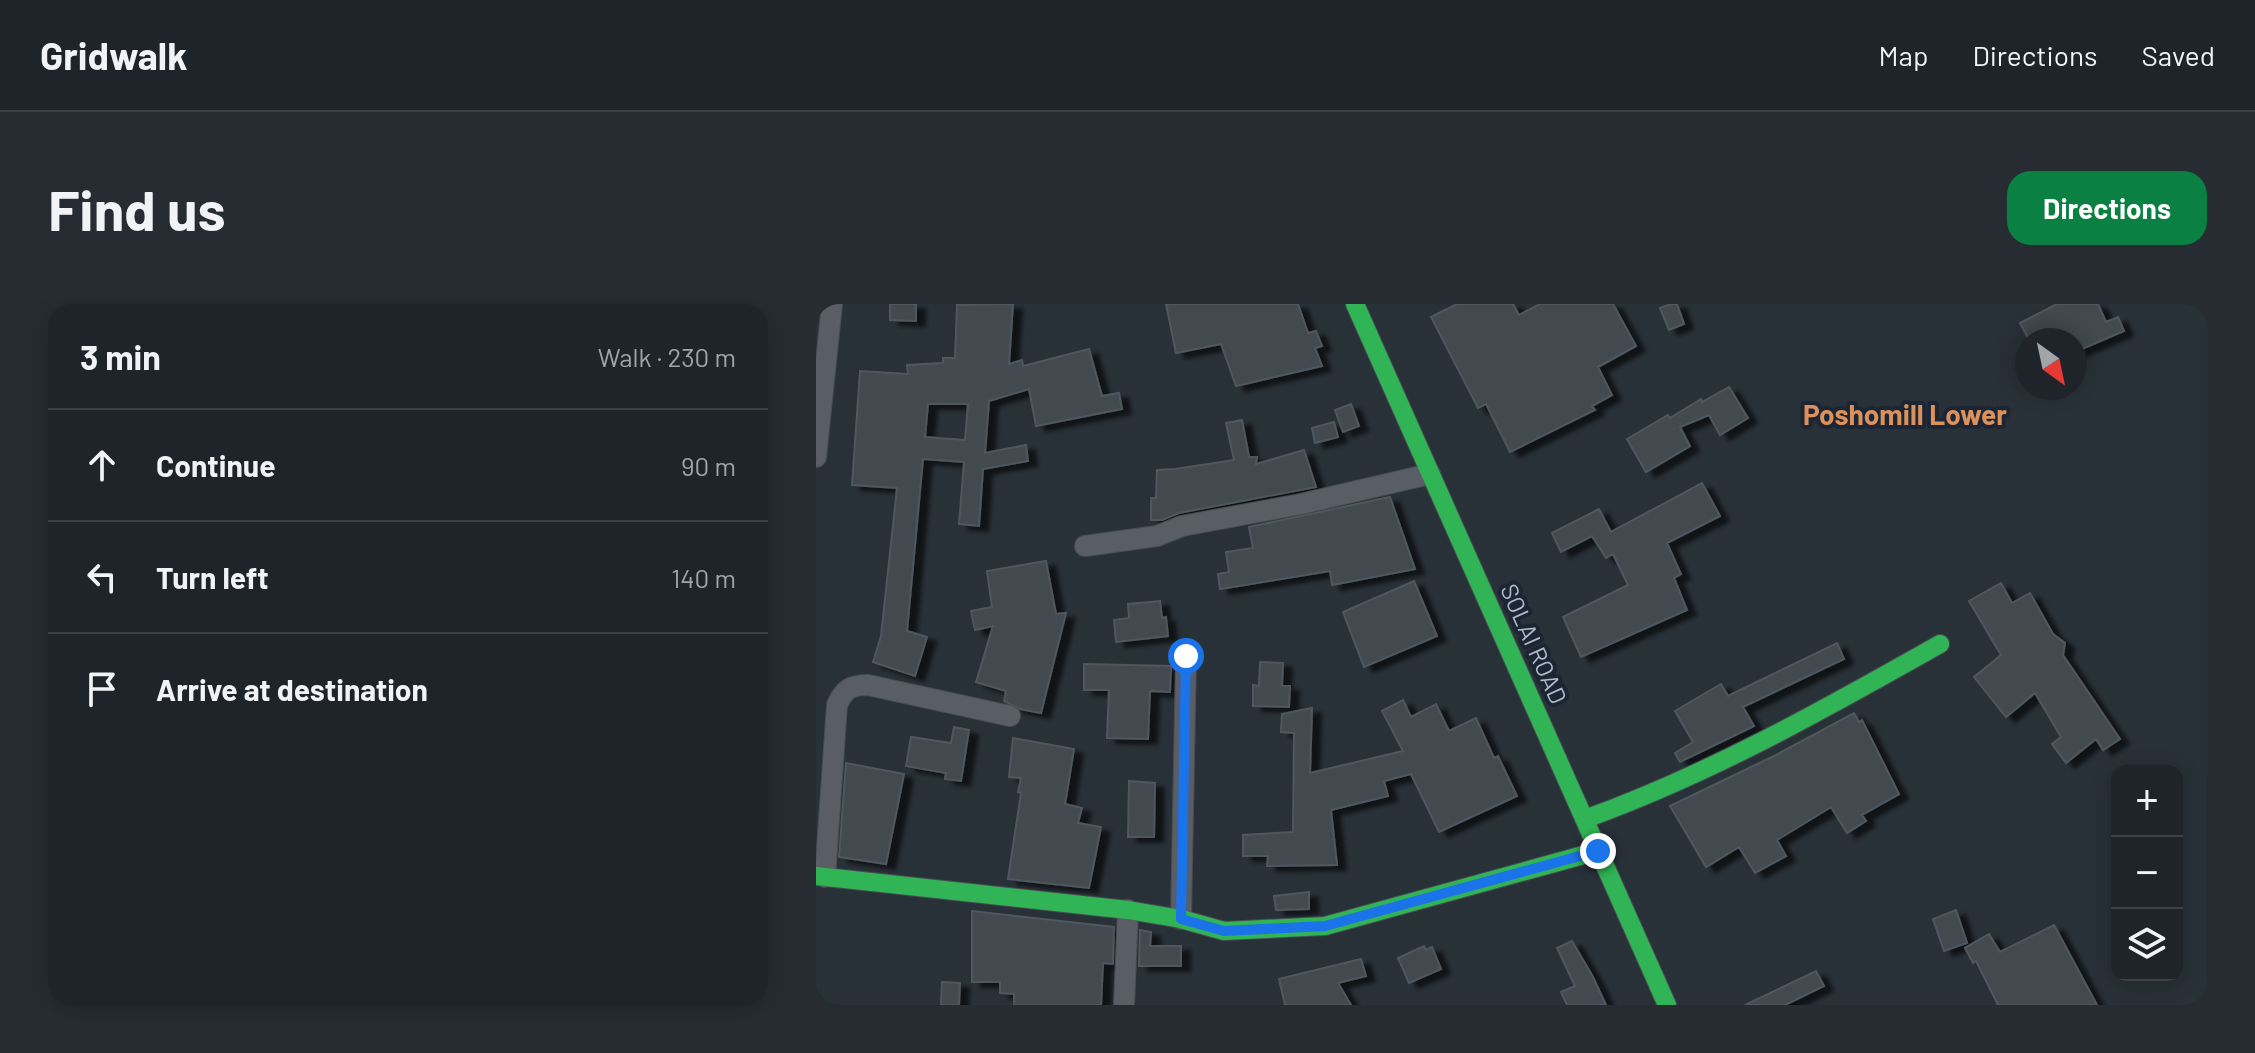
<!DOCTYPE html>
<meta charset="utf-8">
<style>
body{margin:0;font-family:Barlow,sans-serif;background:#262c32;color:#f1f3f6}
.controls{position:absolute;right:24px;bottom:24px;display:grid;overflow:hidden;border-radius:16px;box-shadow:0 4px 20px #0003}
.controls button{width:72px;height:72px;display:grid;place-items:center;padding:0;border:0;border-bottom:2px solid #3c4147;background:#1e242a;color:#f1f3f6;font:40px sans-serif}
.compass{position:absolute;left:1199px;top:24px;width:72px;height:72px;border-radius:50%;background:#1e242a;box-shadow:0 4px 20px #0003;rotate:147deg}
.stop{position:absolute;width:24px;height:24px;margin:-18px;border:6px solid #1a73e8;border-radius:50%;background:#fff}
.stop.end{background:#1a73e8;border-color:#fff;box-shadow:0 2px 8px #0008}
.list{margin:0;padding:0;list-style:none}
h2{display:flex;justify-content:space-between;align-items:center;height:104px;margin:0;padding:0 32px;font-size:34px}
h2 small{font-size:26px;font-weight:400;color:#a1a4a8}
.list li{display:grid;grid-template-columns:52px 1fr auto;gap:24px;align-items:center;box-sizing:border-box;height:112px;padding:0 32px;border-top:2px solid #3c4147}
.list b{display:block;font-size:30px;white-space:nowrap}
.list em{font-size:26px;font-style:normal;color:#a1a4a8}
.icon{flex:none;width:44px;height:44px;fill:none;stroke:currentColor;stroke-width:2;stroke-linecap:round;stroke-linejoin:round}
.map{position:relative;flex:none;width:1391px;height:701px;overflow:hidden;border-radius:24px}
header{display:flex;align-items:center;gap:48px;box-sizing:border-box;height:112px;padding:0 40px;background:#1e242a;border-bottom:2px solid #3c4147}
header strong{font-size:38px}
nav{display:flex;gap:44px;margin-inline-start:auto;font-size:28px}
.intro{display:flex;align-items:center;justify-content:space-between;box-sizing:border-box;height:192px;padding:0 48px}
h1{margin:0;font-size:56px}
.button{padding:20px 36px;border-radius:24px;background:#0b8043;color:#fff;font-size:28px;font-weight:700}
main{display:flex;gap:48px;padding:0 48px}
aside{flex:1;background:#1e242a;border-radius:24px;box-shadow:0 4px 20px #0003}
.map>svg:first-child{display:block}
.building{fill:#424950;stroke:#50575f;stroke-width:2;fill-rule:evenodd;filter:url(#shadow)}
.lines{fill:none;stroke-linecap:round;stroke-linejoin:round}
.street-casing{stroke:#474c52;stroke-width:22}
.fast-casing{stroke:#474c52;stroke-width:20}
.street{stroke:#595d65;stroke-width:20}
.fast{stroke:#30b455;stroke-width:18}
.route{stroke:#1a73e8;stroke-width:10}
.labels{text-anchor:middle;stroke-width:8;stroke-linejoin:round;paint-order:stroke}
.street-label{font-size:24px;fill:#b2bbc9;stroke:#1b2533}
.quarter-label{font-size:28px;font-weight:bold;fill:#da915c;stroke:#1b2533}
</style>
<header>
<strong>Gridwalk</strong>
<nav><a>Map</a><a>Directions</a><a>Saved</a></nav>
</header>
<div class="intro"><h1>Find us</h1><a class="button">Directions</a></div>
<main>
<aside>
<h2>3 min<small>Walk · 230 m</small></h2>
<ul class="list">
<li><svg class="icon" aria-label="ahead" viewBox="0 0 24 24"><path d="M12 20V5M6 11l6-6 6 6"/></svg><div><b>Continue</b></div><em>90 m</em></li>
<li><svg class="icon" aria-label="left" viewBox="0 0 24 24"><path d="M17 20v-9H6M10 6l-5 5 5 5"/></svg><div><b>Turn left</b></div><em>140 m</em></li>
<li><svg class="icon" aria-label="arrive" viewBox="0 0 24 24"><path d="M6 21V4h12l-3 4 3 4H6"/></svg><div><b>Arrive at destination</b></div></li>
</ul>
</aside>
<div class="map">
<svg width="1391" height="701" viewBox="0 0 1391 701">
<defs>
<filter id="shadow"><feDropShadow dx="9" dy="5" stdDeviation="2" flood-color="#0009"/></filter>
</defs>
<rect width="100%" height="100%" fill="#283038"/>
<path class="building" d="M74,0H100V17L74,16Z
M197,0L193,60L206,56L207,62L273,45L286,92L303,89L306,105L220,122L213,85L173,97L169,149L210,141L212,157L167,165L163,222L143,220L148,158L107,155L91,327L111,333L99,372L57,358L65,332L81,184L36,181L44,67L92,70L91,61L127,59V54H139L141,1ZM112,100H152L149,136L109,133Z
M350,0H482L492,29L500,27L506,42L499,44L506,62L420,82L405,40L360,49Z
M641,0H697L703,11L724,0H797L820,42L782,63L796,91L776,102L779,106L694,148L670,100L662,104L615,13Z
M855,0H861L868,20L853,26L844,4Z
M1241,0H1282L1290,18L1302,13L1308,27L1259,48V36H1213L1204,19Z
M913,83L932,114L904,131L893,111L864,123L874,142L830,168L811,135L852,111L854,114L885,95L886,98Z
M535,100L543,122L527,128L519,106Z
M426,116L433,153H441L440,160L488,146L500,183L363,209L346,216H335V194H340L341,166L359,165L418,156L410,119Z
M518,118L522,133L499,139L496,124Z
M886,179L904,212L851,239L865,270L858,274L871,306L765,353L747,313L812,281L797,250L790,254L776,232L745,248L736,229L783,205L795,228Z
M574,193L599,265L516,281L514,267L404,285L402,270L413,268L410,248L437,244L433,223Z
M230,257L240,310L250,309L225,409L204,405L188,397L190,387L160,378L177,322L159,326L155,307L176,303L171,267Z
M598,277L621,332L548,363L527,308Z
M1185,279L1196,299L1214,289L1237,330L1249,339L1247,351L1304,435L1287,446L1280,435L1250,459L1236,440L1245,433L1219,389L1190,413L1158,373L1185,351L1153,297Z
M344,297L346,314L350,313L352,332L300,338L298,316L313,314L312,300Z
M1021,339L1028,355L927,403L938,422L864,458L859,449L877,438L859,407L905,380L912,392Z
M444,358L467,359L466,382H474L473,403L437,402V381L443,382Z
M268,360L355,362L354,388L334,387L332,435L291,434L293,386H268Z
M587,396L595,413L620,400L633,427L660,414L678,454L682,452L701,492L623,528L595,470L568,477L572,492L515,506L521,561L451,562L452,552H427V531L477,528L478,429L465,428L466,410L496,404L494,469L587,447L566,407Z
M1038,409L1043,418L1046,416L1083,490L1046,511L1050,517L1031,529L1015,503L961,536L970,552L939,569L923,543L890,563L854,502L958,452Z
M138,423L153,426L145,477L129,475L130,469L90,462L95,433L135,439Z
M197,434L258,445L249,500L266,504L262,519L285,523L273,584L192,575L205,489L202,488L205,474L193,473Z
M30,459L88,470L70,560L23,553Z
M313,477L339,479L338,533H312Z
M493,588V605L460,606L458,592Z
M1140,606L1151,639L1128,647L1117,615Z
M156,607L298,623L297,660L287,659L285,701H198V690L184,689V678H156Z
M1238,621L1281,701H1182L1160,657L1157,659L1149,644L1173,630L1184,648Z
M324,626L335,628L334,642H365V662H323Z
M756,637L777,673L790,701H751L745,688L759,682L741,644Z
M608,642L610,646L616,643L625,665L593,679L582,654Z
M545,655L550,672L522,679L535,701H469L463,675Z
M1000,667L1008,682L969,701H929Z
M126,678L144,679L143,701H125Z"/>
<g class="lines">
<defs>
<path id="street" d="M0,153L16,0
M269,242L341,232L366,222L485,200L614,170
M9,573L21,401C28,385 35,381 52,381L194,412
M365,615L370,352
M308,701L312,606"/>
<path id="fast" d="M539,0L851,701
M769,515C894,470 1009,405 1124,340
M0,572L312,606L365,615L408,627L509,622L782,547"/>
</defs>
<use href="#street" class="street-casing"/>
<use href="#fast" class="fast-casing"/>
<use href="#street" class="street"/>
<use href="#fast" class="fast"/>
</g>
<g class="lines">
<path class="route" d="M370,352L365,615L408,627L509,622L782,547"/>
</g>
<g class="labels">
<g class="street-label">
<text transform="translate(717 340) rotate(66)" y="8">SOLAI ROAD</text>
</g>
<g class="quarter-label">
<text x="1089" y="121">Poshomill Lower</text>
</g>
</g>
</svg>
<div class="controls">
<button>+</button>
<button>−</button>
<button><svg class="icon" aria-label="layers" viewBox="0 0 24 24"><path d="M12 4l9 5-9 5-9-5zM3 14l9 5 9-5"/></svg></button>
</div>
<svg class="compass" viewBox="-18 -18 36 36"><path d="M0-13l5 13h-10z" fill="#e53935"/><path d="M0 13l5-13h-10z" fill="#a1a4a8"/></svg>
<div class="stop" style="left:370px;top:352px"></div>
<div class="stop end" style="left:782px;top:547px"></div>
</div>
</main>
